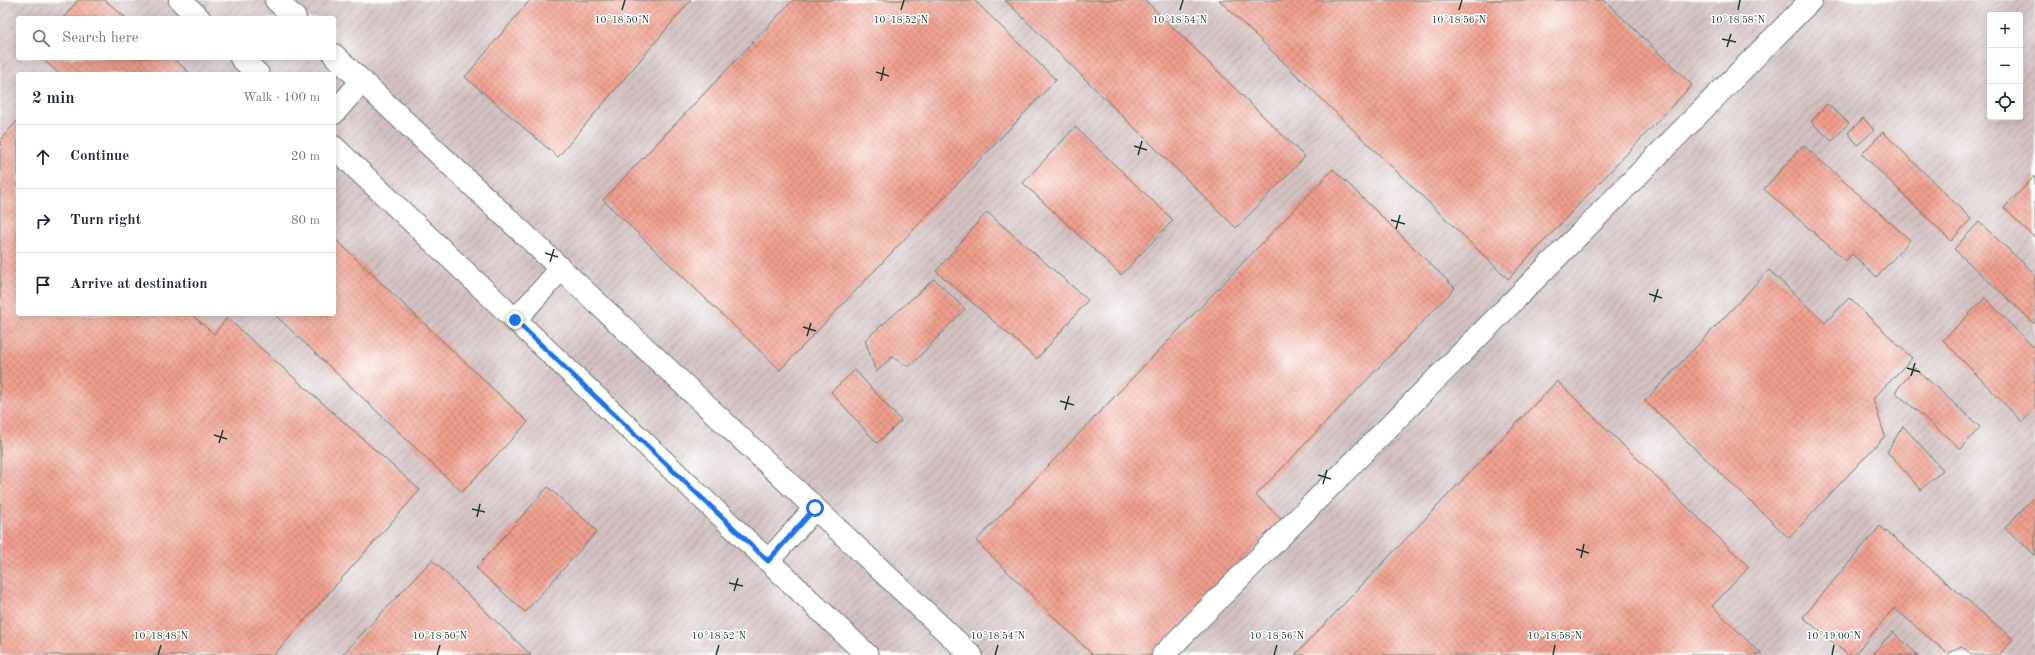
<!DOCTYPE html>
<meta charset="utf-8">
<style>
body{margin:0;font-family:"Old Standard TT",serif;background:#f2f2f3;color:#1f2937}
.controls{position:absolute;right:12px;top:12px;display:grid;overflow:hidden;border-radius:4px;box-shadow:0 2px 10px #0003}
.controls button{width:36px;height:36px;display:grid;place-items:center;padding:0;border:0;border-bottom:1px solid #e0e1e3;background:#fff;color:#1f2937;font:20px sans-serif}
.stop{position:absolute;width:12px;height:12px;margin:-9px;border:3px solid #1a73e8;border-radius:50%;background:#fff}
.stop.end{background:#1a73e8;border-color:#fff;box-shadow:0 1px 4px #0008}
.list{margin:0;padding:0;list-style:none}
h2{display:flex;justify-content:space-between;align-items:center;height:52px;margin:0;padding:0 16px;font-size:17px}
h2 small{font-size:13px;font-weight:400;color:#747a83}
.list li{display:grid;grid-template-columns:26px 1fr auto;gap:12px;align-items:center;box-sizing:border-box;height:64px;padding:0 16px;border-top:1px solid #e0e1e3}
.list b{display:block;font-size:15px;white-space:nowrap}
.list em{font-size:13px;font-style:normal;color:#747a83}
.icon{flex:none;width:22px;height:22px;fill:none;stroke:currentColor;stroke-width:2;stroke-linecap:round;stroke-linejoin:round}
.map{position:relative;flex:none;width:2035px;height:655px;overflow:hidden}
.search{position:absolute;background:#fff;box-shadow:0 2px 10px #0003;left:16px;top:16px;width:320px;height:44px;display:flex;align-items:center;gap:10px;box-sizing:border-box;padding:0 14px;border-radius:4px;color:#747a83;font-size:15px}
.panel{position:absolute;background:#fff;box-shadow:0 2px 10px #0003;left:16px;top:72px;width:320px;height:244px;border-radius:4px}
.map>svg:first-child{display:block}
.industrial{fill:url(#industrial-furrows);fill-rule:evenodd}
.building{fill:url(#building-cross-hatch)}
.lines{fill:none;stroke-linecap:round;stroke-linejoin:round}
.minor-casing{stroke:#6b7b6f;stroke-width:24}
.minor{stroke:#fff;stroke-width:22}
.route{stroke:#1a73e8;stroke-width:5}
.ticks{fill:none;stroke:#1f3d34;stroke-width:1.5}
.ticks-label{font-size:10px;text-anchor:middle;fill:#1f3d34;stroke:#fff;stroke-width:3;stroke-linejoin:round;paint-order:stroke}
</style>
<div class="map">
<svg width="2035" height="655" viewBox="0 0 2035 655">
<defs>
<pattern id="industrial-furrows" width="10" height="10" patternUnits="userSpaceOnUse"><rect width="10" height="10" fill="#d2bfc0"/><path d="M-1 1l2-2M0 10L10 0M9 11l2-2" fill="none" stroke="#aa9c9d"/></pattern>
<pattern id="building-cross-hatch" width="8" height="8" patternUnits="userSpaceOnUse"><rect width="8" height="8" fill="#f09f8d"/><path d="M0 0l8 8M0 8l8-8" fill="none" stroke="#c28374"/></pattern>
</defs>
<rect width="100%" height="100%" fill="#fff"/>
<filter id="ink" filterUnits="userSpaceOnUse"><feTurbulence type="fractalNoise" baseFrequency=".025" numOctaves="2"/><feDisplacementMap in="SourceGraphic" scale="8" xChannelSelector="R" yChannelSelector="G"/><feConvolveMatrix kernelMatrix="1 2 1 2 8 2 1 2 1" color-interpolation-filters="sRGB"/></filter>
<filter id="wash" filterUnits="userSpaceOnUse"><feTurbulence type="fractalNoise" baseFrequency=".012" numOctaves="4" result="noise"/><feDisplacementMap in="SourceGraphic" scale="16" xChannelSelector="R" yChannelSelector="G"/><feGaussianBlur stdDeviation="0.9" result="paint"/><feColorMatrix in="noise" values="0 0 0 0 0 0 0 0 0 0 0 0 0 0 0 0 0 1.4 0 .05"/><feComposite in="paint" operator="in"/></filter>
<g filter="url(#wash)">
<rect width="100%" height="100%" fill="#f8eddd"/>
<path class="industrial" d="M0,0H2035V655H0ZM1990,15H2020V117H1990ZM18,18H334V58H18ZM18,74H334V314H18Z"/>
<g id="blocks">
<path class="building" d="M78,0H105L126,18H63Z
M530,0H691L558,157L465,77Z
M793,0H974L1056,80L780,370L603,200Z
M1005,0H1145L1305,157L1236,228Z
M1219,0H1604L1692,85L1508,279Z
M41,58H173L191,74H60Z
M1827,104L1849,123L1832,141L1811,122Z
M1863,118L1874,130L1858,145L1848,133Z
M18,120V314H191L214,334L227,318L420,490L274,655H0V140Z
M1075,127L1173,220L1121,275L1023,183Z
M1883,132L1971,219L1951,241L1862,154Z
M1803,145L1910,240L1877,277L1852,254L1846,261L1764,189Z
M1333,169L1455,288L1256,495L1282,520L1152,655H1093L976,541Z
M2035,176V238L2004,208Z
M987,212L1088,300L1037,359L936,271Z
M1979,222L2035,274V324L1954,249Z
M334,238L528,422L462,492L274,314H334Z
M1769,270L1825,323L1849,298L1912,358L1873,399L1885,436L1789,538L1645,401Z
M934,279L965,309L909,367L892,357L876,372L865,340Z
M1985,298L2035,349V410L2022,422L1943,340Z
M1915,368L1980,427L1961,449L1895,392Z
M855,370L901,421L877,443L831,392Z
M1557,381L1749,567L1712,606L1762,655H1295Z
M1903,426L1943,470L1921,490L1887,452Z
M548,487L597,531L525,612L476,568Z
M2035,496V555L2005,528Z
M1880,526L2013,639L1999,655H1972L1961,646L1948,654L1894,608L1854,655H1848L1803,617Z
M432,560L531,655H342Z
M1893,632L1918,655H1871Z"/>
</g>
</g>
<g filter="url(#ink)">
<use href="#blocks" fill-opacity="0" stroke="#6b7b6f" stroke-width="1"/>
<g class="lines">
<defs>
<path id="minor" d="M180,0L199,18
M276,0L295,18
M334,55L971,655
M241,58L258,74
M334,113L362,81
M334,147L867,655
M515,320L561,269
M768,561L815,508
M1163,655L1811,0"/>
</defs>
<use href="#minor" class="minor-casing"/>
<use href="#minor" class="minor"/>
</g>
</g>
<g class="lines" filter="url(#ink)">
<path class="route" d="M515,320L768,561L815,508"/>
</g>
<path class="ticks" d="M622,10L625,0M901,10L904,0M1180,10L1183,0M1459,10L1462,0M1738,10L1740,0M1722,39L1736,42M1727,47L1731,34M876,72L889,76M881,81L884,67M1134,146L1147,150M1138,155L1142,141M1391,220L1405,224M1396,229L1400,215M545,253L558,257M550,262L554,249M1649,294L1662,298M1654,302L1658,289M803,327L816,331M807,336L811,323M1907,368L1920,372M1911,376L1915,363M1060,401L1074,405M1065,410L1069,396M214,435L227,439M219,443L223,430M1318,475L1331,479M1323,484L1327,470M472,509L485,512M477,517L480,504M1576,549L1589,553M1581,558L1584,544M729,583L743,586M734,591L738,578M158,655L161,645M437,655L440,645M716,655L719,645M995,655L998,645M1274,655L1277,645M1553,655L1555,645M1832,655L1834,645"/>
<g class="ticks-label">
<text x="622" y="23">10°18'50"N</text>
<text x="901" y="23">10°18'52"N</text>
<text x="1180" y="23">10°18'54"N</text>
<text x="1459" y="23">10°18'56"N</text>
<text x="1738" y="23">10°18'58"N</text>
<text x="161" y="639">10°18'48"N</text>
<text x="440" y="639">10°18'50"N</text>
<text x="719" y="639">10°18'52"N</text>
<text x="998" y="639">10°18'54"N</text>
<text x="1277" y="639">10°18'56"N</text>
<text x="1555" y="639">10°18'58"N</text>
<text x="1834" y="639">10°19'00"N</text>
</g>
</svg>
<div class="controls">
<button>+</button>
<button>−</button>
<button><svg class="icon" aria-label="locate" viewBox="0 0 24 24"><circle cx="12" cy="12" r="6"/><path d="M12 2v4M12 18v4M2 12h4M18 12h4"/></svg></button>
</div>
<div class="stop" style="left:815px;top:508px"></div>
<div class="stop end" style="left:515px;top:320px"></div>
<div class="search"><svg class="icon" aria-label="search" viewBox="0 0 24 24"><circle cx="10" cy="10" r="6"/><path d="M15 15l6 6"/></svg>Search here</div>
<section class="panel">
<h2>2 min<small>Walk · 100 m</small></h2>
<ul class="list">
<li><svg class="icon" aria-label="ahead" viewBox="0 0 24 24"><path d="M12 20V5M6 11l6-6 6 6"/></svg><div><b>Continue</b></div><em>20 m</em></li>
<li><svg class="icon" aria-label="right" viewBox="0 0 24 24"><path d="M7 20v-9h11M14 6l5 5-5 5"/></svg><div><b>Turn right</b></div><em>80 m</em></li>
<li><svg class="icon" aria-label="arrive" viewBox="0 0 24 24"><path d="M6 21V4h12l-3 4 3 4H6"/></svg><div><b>Arrive at destination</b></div></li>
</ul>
</section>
</div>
